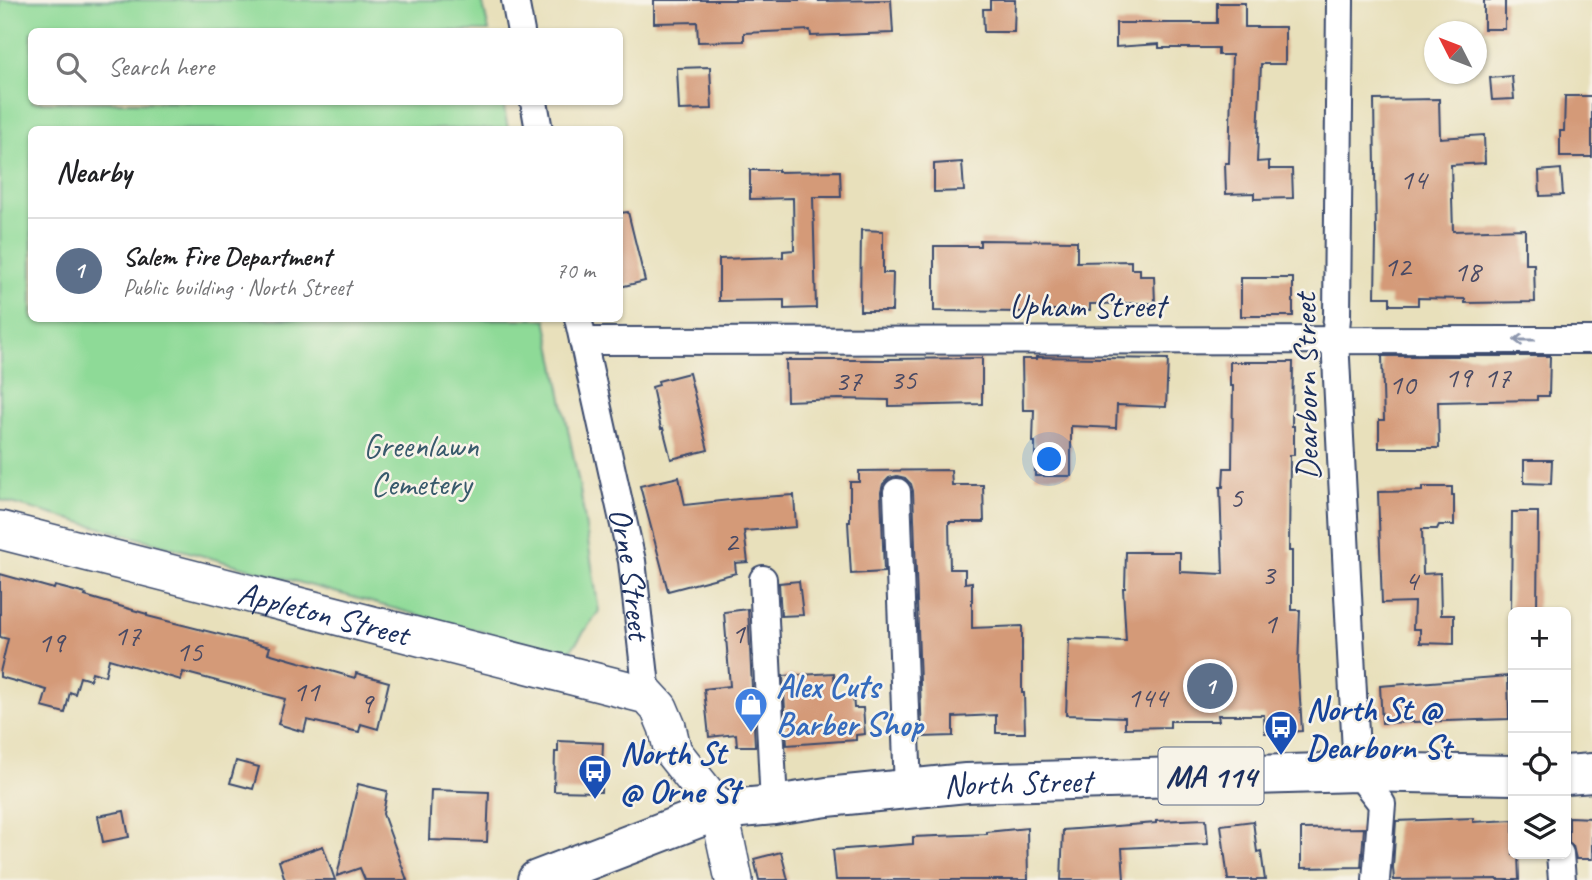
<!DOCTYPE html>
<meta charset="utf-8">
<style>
body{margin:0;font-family:Caveat,sans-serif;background:#f6f6f6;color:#202124}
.controls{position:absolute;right:21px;bottom:21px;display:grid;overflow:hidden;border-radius:10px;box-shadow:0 2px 5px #0004}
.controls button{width:63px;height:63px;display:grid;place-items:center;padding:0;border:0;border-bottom:2px solid #e0e0e0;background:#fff;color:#202124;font:35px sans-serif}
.compass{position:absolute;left:1424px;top:21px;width:63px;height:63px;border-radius:50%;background:#fff;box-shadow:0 2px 5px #0004;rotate:312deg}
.you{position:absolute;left:1050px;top:460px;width:24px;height:24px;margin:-18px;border:5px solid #fff;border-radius:50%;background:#1a73e8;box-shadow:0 0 0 10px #1a73e833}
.badge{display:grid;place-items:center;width:46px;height:46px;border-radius:50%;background:#1a73e8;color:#fff;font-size:23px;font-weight:700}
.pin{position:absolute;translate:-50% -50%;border:4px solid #fff;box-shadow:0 2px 7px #0006}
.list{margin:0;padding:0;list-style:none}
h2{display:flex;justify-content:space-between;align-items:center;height:91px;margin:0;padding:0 28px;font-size:30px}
h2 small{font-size:23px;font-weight:400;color:#757577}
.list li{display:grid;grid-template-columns:46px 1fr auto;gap:21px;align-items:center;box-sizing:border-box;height:105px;padding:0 28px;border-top:2px solid #e0e0e0}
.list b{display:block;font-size:26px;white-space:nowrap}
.list p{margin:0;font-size:23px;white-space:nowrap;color:#757577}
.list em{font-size:23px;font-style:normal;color:#757577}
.icon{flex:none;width:38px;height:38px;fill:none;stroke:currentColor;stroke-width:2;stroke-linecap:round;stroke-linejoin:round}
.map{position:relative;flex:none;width:1592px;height:880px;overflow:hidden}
.search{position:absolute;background:#fff;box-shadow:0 2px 5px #0004;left:28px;top:28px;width:595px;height:77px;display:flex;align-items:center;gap:18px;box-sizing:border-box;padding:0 24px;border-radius:10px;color:#757577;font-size:26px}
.panel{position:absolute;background:#fff;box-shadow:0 2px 5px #0004;left:28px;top:126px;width:595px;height:196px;border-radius:10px}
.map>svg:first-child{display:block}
.green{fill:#8eda97;stroke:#54847a;stroke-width:2}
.building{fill:#d49a78}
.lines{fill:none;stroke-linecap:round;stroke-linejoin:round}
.street-casing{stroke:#3a4a6c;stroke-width:30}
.secondary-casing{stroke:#3a4a6c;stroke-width:40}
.highway-casing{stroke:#3a4a6c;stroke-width:42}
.street{stroke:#fff;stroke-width:26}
.secondary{stroke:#fff;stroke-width:37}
.highway{stroke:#fff;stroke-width:38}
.oneway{stroke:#8d97ae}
.labels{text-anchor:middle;stroke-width:5;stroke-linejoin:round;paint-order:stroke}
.number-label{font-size:30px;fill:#494a64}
.shield{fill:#f7f3e8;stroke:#5d6a87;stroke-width:2}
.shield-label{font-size:32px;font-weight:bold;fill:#1b2f5e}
.street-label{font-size:33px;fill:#1b2f5e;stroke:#f7f3e8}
.park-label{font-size:33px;fill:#385a6c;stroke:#f7f3e8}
.shop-label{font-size:33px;font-weight:bold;fill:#366cbe;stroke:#f7f3e8;text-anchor:start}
.transit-label{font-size:33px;font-weight:bold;fill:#164399;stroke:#f7f3e8;text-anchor:start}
</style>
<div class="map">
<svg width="1592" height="880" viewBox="0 0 1592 880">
<rect width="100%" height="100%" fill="#f7f3e8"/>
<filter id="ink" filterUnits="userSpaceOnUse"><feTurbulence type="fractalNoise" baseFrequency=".0143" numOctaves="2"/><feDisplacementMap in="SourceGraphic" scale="14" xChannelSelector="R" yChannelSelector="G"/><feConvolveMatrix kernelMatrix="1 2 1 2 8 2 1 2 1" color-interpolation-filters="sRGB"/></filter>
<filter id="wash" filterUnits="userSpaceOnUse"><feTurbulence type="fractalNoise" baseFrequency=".00686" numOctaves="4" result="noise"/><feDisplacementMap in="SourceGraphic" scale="28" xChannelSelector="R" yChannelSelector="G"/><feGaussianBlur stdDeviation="1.57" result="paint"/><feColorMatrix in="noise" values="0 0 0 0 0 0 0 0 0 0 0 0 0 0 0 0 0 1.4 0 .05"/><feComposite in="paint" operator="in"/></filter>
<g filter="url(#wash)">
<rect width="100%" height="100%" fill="#e8e0bb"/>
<path class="green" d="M0,0H482L489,31L32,32V102H503L508,129L32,130V318L546,319L580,489L599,611L568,654L414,614L0,500Z"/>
<g id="blocks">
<path class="building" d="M654,0H819V1L891,0L893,33L811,36L810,30L744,33V41L698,42L697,22L654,23Z
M990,0H1015L1014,32H984L983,9H990Z
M1484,0H1505V29H1484Z
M1217,3H1245V27H1285V64H1261L1257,162L1269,161V169H1292L1293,198L1254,199V193L1226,194L1225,163H1229L1232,55H1218V48H1159V44L1116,47V23H1217Z
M710,67L712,109L679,110L677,68Z
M1512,76L1514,99L1492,100L1490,78Z
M1565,96H1592V157H1560V131H1564Z
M1439,99L1440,138L1484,135L1485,163L1451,165L1453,231L1525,229V264H1534L1535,302L1465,303V299L1418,298V305H1390V297H1375L1376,237L1374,100Z
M962,162L964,191L934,192V164Z
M1561,169L1563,195L1540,196L1539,171Z
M750,170H778V172L840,171L841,197H813L816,308L784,309V300L719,301V259L783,257V251L794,250L793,198L750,199Z
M628,212L645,281L620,287V213Z
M861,230L883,231V273H893L892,311H860Z
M980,240L1077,241V262L1131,261V269H1140V276H1154L1155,303L1090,304V310H1025V312L934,311V246H980Z
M1241,278H1293V316H1241Z
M1382,356H1550L1549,396H1537V400L1438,402L1439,448H1379V420H1384Z
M1036,357L1168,359L1166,407L1117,405L1116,428L1071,426V476H1035V442H1033L1034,410H1023L1022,359H1036Z
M982,358V404L889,406V400L838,399L787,401L786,360H889V359Z
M1230,362H1293L1292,426H1294V455H1290L1289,551H1292V610H1300L1298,667L1302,731L1265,733L1264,715H1218L1219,721H1170V727L1125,728V717L1066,715L1069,639L1126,641L1123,588H1125L1126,552H1180V572L1223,574L1220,487H1223L1224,468H1232L1233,386H1230Z
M689,373L708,450L671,459L663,428L661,429L652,387L659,385L658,381Z
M1524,460H1552L1551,484L1524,483Z
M951,470L952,485H983L984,522H949L950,569H965V583L972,582V628L1022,626V693H1024L1025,733H996V715L953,717V736L922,737L913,491L911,484L905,478L897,476L889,478L883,484L881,492L884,572L851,574L848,522H850V482H859V471Z
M679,477L685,505L748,498L794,495L796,527L744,531L748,562L735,563L736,573L668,591L640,486Z
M1422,487H1452V495H1454V525H1439L1437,529H1422L1423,574L1440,573L1441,615H1454V644L1420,643V629H1413L1414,602L1382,603L1378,492L1422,491Z
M1512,512H1538L1537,612H1511Z
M0,574L54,589L55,586L86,594L85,596L147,614V616L270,647L268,653L355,678L356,673L389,682L378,729L361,724L359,732L307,720L304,732L278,724L285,699L183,672L181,680L109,659L105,676L92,672L90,680L80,677L75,694L70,692L65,713L42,707L47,690L0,677V672L8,639L0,637Z
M799,581L803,615L781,616L779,583Z
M748,609L755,746H737L736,734L709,737L704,689L730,686L724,612Z
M834,673L835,696L853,694L854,708H863L865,734L856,735V740L787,745L783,676Z
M1508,676L1509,719L1382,723L1380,686Z
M558,741L603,743L601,792L554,791L555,752H558Z
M236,761L259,767L253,789L230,783Z
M358,784L387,791L383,814L407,880H365L360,868L337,876Z
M431,790L489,792L487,842L429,840Z
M124,811L129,837L103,842L98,816Z
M1569,817L1592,818V859H1576L1573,846L1569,842Z
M1473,818V822L1513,820V854H1518L1519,880H1497V879L1394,880L1393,867L1396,821Z
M1206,819L1208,844L1122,848L1124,880H1061L1063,830L1156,823V821Z
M1253,821L1257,852L1261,851L1265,880H1228L1221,825Z
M1027,828L1028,880H836L833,850L913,844V837L987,834V832Z
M1364,828L1361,867L1301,868V829Z
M323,846L335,880H285L279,861Z
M781,852L788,880H759L754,859Z"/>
</g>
</g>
<g filter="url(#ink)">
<use href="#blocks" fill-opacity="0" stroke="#3a4a6c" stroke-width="2"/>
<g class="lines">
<defs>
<g id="street">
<path d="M515,0L521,32"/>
<path d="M1340,0L1337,318L1335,339L1357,772L1382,804L1376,880"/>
<path d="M534,102L539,130"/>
<path id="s1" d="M578,318L632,561L647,695"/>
<path d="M583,341L1592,340"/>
<path d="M897,492L908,790"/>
<path d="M763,579L774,805"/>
<path d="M1560,854L1562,880"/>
</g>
<g id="secondary">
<path id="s2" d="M0,530L647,695L659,708L667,727L673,752L719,810L734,880"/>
</g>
<g id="highway">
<path d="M1566,775L1592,773"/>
<path id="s3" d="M537,880L719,810L774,805L827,797L966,783L1357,772L1513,775"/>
</g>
</defs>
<use href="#street" class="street-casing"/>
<use href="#secondary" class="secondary-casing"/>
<use href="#highway" class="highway-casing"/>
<use href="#street" class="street"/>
<use href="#secondary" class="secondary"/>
<use href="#highway" class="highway"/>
</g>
<defs><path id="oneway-shaft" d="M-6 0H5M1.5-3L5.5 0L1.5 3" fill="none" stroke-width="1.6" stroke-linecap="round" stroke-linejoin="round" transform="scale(1.75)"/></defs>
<use class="oneway" href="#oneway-shaft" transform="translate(1524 340) rotate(-180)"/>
</g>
<defs>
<symbol id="shop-pin" viewBox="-11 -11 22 30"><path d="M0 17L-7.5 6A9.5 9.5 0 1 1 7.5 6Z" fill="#3f7fe0" stroke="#f7f3e8"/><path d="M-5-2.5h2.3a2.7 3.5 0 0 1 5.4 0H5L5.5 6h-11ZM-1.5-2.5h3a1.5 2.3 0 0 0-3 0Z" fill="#fff"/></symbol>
<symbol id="bus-pin" viewBox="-11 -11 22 30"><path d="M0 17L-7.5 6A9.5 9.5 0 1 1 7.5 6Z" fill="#1a4fb4" stroke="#f7f3e8"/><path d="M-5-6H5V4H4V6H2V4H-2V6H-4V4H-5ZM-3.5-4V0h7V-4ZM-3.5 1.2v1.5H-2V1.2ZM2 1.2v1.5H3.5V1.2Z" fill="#fff"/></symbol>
</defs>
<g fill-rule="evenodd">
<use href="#shop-pin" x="732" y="685" width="38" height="52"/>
<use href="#bus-pin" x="1262" y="708" width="38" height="52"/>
<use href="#bus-pin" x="576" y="752" width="38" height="52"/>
</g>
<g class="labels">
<g class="number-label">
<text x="1413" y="189">14</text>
<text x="1397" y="276">12</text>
<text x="1467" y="281">18</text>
<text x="1458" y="387">19</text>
<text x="1497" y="387">17</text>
<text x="903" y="389">35</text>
<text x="848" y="390">37</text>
<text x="1402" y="394">10</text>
<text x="1236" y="507">5</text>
<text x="731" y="551">2</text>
<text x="1268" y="584">3</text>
<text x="1411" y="590">4</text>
<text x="1270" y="633">1</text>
<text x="738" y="643">1</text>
<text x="127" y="645">17</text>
<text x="51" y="652">19</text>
<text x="189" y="661">15</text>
<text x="306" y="701">11</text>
<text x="1147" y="707">144</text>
<text x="366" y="713">9</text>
</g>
<rect class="shield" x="1158.5" y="747.5" width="105" height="57" rx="5"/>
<g class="shield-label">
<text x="1211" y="787">MA 114</text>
</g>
<g class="street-label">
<text x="1087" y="317">Upham Street</text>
<text transform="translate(1305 387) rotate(-91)" y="12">Dearborn Street</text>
<text dy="12" stroke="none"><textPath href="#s1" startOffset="261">Orne Street</textPath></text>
<text dy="12" stroke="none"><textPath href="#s2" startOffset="334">Appleton Street</textPath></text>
<text dy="12" stroke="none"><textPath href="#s3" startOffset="495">North Street</textPath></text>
</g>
<g class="park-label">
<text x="421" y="457">Greenlawn<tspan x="421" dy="38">Cemetery</tspan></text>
</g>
<g class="shop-label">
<text x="776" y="697">Alex Cuts<tspan x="776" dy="38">Barber Shop</tspan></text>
</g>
<g class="transit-label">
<text x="1306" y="720">North St @<tspan x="1306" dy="38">Dearborn St</tspan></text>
<text x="620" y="764">North St<tspan x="620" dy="38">@ Orne St</tspan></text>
</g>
</g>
</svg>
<div class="controls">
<button>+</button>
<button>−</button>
<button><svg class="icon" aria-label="locate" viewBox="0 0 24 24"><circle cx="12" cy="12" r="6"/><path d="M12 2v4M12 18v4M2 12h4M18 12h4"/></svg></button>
<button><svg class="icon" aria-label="layers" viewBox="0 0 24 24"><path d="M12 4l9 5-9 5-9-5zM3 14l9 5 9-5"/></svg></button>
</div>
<svg class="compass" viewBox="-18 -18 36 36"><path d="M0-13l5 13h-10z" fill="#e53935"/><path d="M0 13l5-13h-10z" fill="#757577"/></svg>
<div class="you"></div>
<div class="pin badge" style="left:1210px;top:686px;background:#5c6f8a">1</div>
<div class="search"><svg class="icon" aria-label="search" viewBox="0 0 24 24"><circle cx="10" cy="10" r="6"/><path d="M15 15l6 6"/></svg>Search here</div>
<section class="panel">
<h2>Nearby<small></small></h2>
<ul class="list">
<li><span class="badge" style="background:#5c6f8a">1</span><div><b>Salem Fire Department</b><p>Public building · North Street</p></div><em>70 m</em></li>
</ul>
</section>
</div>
